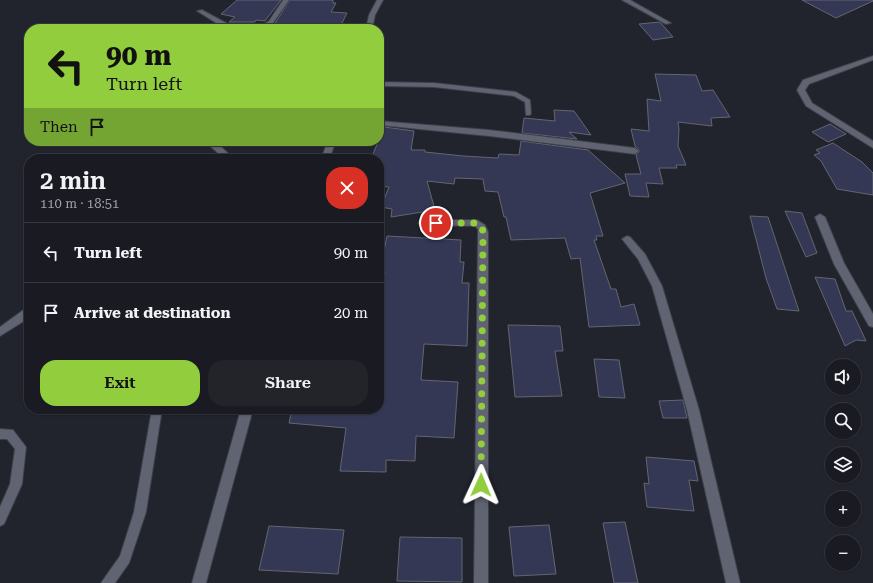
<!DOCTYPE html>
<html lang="en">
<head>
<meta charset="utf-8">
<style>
  :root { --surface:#1a1b22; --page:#23242a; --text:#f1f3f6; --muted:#9fa1a5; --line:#383940; --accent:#92cd3e }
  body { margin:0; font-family:"Roboto Serif",serif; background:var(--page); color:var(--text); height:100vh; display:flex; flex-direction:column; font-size:15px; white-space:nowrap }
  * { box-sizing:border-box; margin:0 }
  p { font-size:13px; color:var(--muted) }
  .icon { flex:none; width:22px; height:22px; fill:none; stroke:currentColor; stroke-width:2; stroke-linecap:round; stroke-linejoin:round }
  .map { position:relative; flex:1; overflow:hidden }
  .drawer { position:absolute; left:24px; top:154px; width:360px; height:260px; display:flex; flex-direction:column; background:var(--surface); border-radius:16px; box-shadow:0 1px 3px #0004,0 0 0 1px var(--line) }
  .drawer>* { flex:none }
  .hud { position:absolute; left:24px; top:24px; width:360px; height:122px; border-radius:16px; box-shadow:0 1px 3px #0004,0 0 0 1px var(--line); background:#92cd3e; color:#111; overflow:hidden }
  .tools { position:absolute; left:825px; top:359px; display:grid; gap:8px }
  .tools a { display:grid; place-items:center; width:36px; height:36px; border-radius:50%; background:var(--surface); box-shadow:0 1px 3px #0004,0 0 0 1px var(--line); font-size:20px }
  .pin { position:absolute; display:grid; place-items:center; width:34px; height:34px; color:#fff; margin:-17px; border:2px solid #fff; border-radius:50%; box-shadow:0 1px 4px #0007 }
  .me { position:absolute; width:44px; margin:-22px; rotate:1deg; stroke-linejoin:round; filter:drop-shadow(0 0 3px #0008) }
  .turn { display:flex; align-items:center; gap:14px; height:84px; padding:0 16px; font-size:18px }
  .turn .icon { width:52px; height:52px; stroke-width:2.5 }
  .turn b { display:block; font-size:28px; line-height:34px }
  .then { display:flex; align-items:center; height:38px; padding:0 16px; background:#0003; gap:8px; font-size:15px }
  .round { display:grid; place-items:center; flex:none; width:42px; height:42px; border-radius:16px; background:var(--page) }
  .overview { display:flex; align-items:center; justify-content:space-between; height:68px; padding:0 16px }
  h1 { font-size:24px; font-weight:600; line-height:30px }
  .button { display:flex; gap:8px; margin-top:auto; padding:8px 16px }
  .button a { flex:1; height:46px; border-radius:16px; background:var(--accent); color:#111; font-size:16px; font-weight:600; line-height:46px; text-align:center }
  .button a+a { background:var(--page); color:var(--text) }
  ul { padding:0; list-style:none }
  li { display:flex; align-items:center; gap:12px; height:60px; padding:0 16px; border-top:1px solid var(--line) }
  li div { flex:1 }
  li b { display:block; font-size:15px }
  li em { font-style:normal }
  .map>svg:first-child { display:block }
  .building { fill:#353855; stroke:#636570 }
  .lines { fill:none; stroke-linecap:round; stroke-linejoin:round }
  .lane-casing { stroke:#3d3f47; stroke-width:2 }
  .street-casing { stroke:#3d3f47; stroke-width:2 }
  .lane { fill:#606371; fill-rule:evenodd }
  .street { fill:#606371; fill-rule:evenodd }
  .route { stroke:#92cd3e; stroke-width:7; stroke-dasharray:0 12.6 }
</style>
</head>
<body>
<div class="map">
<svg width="873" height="583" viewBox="0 0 873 583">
  <rect width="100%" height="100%" fill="#22242d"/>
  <path class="building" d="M237 0H281L265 21 256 20 255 22H229L235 17 221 14Z
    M290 0H333V3H336L331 12 347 13 339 29H313L275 23Z
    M802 0H873V1L836 18Z
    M660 22 673 37 653 40 639 24Z
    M655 74 696 75 702 91 713 90 730 117 711 118 712 126 678 122 679 129 678 146 686 165H676L677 168H659L663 184 646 183 649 197 630 196 625 174H641L636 155 640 151 635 146 631 129 649 131 647 99 661 101Z
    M554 110 574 111 591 135 569 132 577 139 522 133 524 118 555 121Z
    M830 124 846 134 828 142 812 132Z
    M384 127 414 131 411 150H425V152L463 156 498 158 499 154 519 155 521 141 588 150 625 183 590 193 603 236H596L597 240H594L611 289H616L621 307 634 304 640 325 589 327 580 258 571 259 565 238 511 240 506 217H504L498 192 485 191 483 179 455 178 454 184 427 181 435 210 391 217 392 209 381 207 389 187 379 186V159H371Z
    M833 143 862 162 873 173V195L837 189 821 161 814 155 820 153 816 150Z
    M785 211 802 213 817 253 806 257Z
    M750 216 768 217 799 311 777 309 766 278Z
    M387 236 461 240 460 262H464L462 283H469L467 346 424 344 421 380 458 382 454 438 416 436 415 461 386 460V472L340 471 346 428 289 423 292 409H379V314L385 272H380Z
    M815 277 835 279 846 311H852L866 341 856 340 845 346Z
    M508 325 560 326 563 351H555L562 396 515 397Z
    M594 359 619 360 625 398 599 397Z
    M683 400 687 418H663L659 401Z
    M646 457 694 461 698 481 689 480 694 511 647 507 644 483 649 484Z
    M625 522 638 583H614L603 523Z
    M549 525 556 574 514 576 509 527Z
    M269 526 344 530 338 574 259 570Z
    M400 537 462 538V582L397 581Z"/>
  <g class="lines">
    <g class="lane-casing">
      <path id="lane" d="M379 82 434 83 516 92 530 100 531 113 530 115H526L525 102 514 96 434 87 379 86Z
        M29 306V316L24 321 0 336V327Z
        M152 409H162L146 512 129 563 115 583H101L120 556 134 512Z
        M0 429 13 430 26 447 22 484 4 524 0 526V507L10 484 15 449 7 439H0Z"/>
    </g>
    <g class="street-casing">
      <path id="street" d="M283 0H289L273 23 265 28 226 29 197 11 202 10 228 24H264L269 21Z
        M377 0H383L375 15 372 29H366L369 15Z
        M622 0H630L671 23 666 24Z
        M873 56V60L809 84 805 90 812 103 873 141V148L806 106 797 90 803 80Z
        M379 121 489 130 635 148 639 151 635 154 489 136 379 125Z
        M209 141H217V143L234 159H225L210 146Z
        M328 141H336L329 159H321Z
        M820 214 825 217 844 263 873 314V327L869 326 834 264 815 217Z
        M423 220H477L485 225 488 232V583H474L478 232V229L475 226 420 225 418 223 420 221Z
        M627 236 630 237 645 254 662 286 699 410 740 583H726L687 410 652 286 638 259 622 239Z
        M241 409H253L206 583H192Z"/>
    </g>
    <use href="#lane" class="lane"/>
    <use href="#street" class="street"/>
  </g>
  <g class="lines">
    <path class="route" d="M436 223H477L482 227 483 232 481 485"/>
  </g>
</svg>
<div class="tools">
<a><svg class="icon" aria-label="sound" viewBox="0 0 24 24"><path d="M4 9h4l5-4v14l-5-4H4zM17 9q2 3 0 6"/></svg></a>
<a><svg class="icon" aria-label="search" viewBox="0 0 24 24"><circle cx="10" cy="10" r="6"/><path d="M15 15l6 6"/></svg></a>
<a><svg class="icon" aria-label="layers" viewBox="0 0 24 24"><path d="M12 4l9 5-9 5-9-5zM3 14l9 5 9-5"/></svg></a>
<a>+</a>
<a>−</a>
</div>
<div class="pin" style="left:436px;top:223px;background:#d93025"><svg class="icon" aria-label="arrive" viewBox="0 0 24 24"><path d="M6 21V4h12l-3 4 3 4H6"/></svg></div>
<svg class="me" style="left:481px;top:485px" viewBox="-20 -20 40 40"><path d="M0-17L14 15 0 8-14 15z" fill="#92cd3e" stroke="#fff" stroke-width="4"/></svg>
<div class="hud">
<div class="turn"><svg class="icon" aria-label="left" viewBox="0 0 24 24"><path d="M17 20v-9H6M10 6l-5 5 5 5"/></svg><div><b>90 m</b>Turn left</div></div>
<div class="then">Then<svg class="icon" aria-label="arrive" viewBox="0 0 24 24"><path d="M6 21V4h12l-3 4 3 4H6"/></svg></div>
</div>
<section class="drawer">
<div class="overview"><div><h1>2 min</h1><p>110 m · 18:51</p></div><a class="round" style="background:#d93025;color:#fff"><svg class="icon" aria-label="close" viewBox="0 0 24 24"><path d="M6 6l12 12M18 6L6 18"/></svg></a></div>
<ul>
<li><svg class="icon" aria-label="left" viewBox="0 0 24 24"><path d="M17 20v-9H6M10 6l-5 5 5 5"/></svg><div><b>Turn left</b></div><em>90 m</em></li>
<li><svg class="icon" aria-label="arrive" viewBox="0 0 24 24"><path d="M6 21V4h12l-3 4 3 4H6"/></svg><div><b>Arrive at destination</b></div><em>20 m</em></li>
</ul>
<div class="button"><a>Exit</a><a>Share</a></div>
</section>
</div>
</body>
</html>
